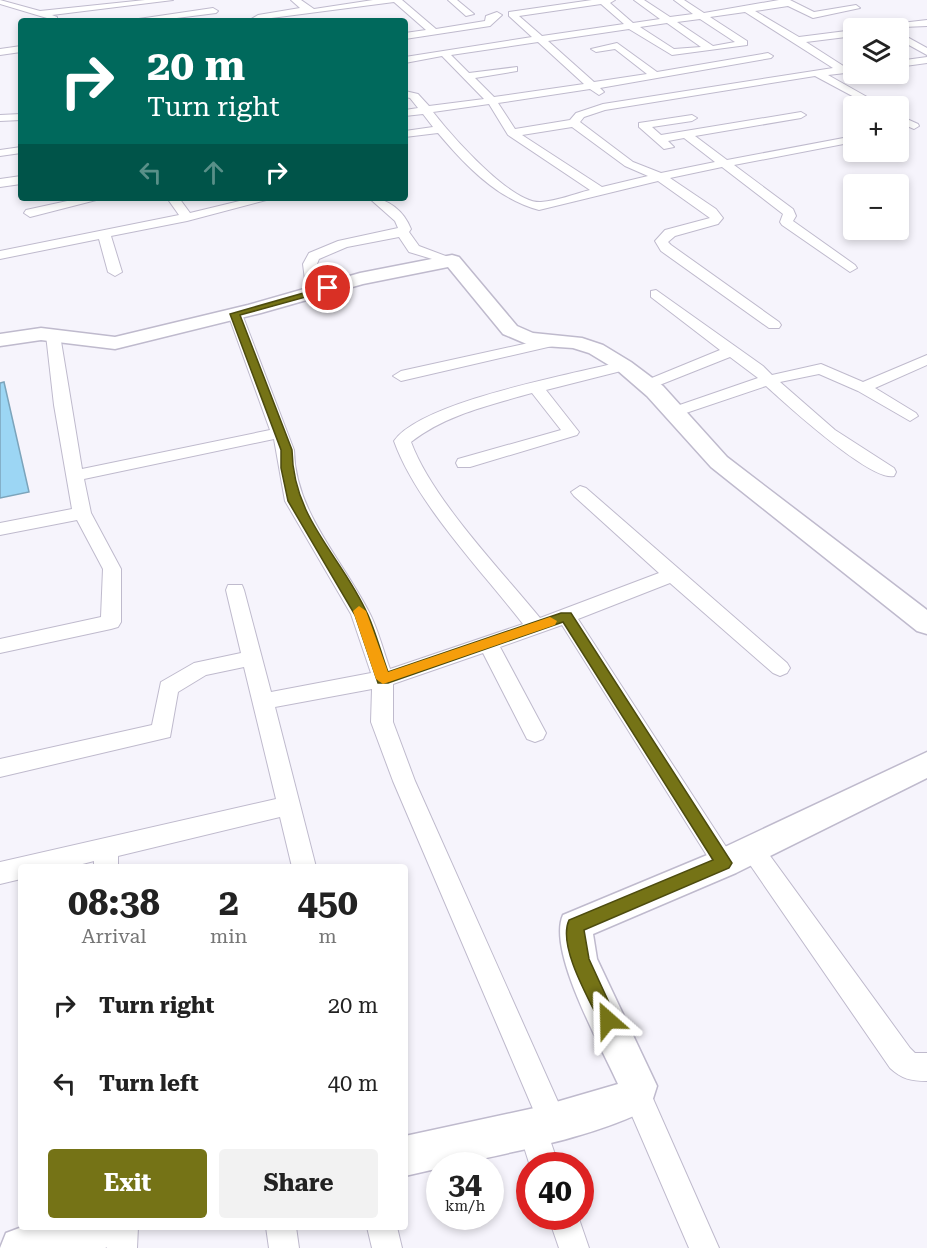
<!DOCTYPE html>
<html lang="en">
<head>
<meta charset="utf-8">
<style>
  :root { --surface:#fff; --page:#f2f2f2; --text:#222; --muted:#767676; --accent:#757316 }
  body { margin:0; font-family:"Roboto Serif",serif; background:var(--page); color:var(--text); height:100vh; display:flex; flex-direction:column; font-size:22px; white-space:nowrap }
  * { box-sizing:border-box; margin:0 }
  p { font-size:20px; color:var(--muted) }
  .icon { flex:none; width:33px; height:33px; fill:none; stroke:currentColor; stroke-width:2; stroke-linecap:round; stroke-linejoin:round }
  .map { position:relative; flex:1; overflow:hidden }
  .panel { position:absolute; left:18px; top:864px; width:390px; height:366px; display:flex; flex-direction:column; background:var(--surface); border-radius:6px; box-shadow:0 3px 9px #0003 }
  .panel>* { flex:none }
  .top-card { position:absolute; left:18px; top:18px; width:390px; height:183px; border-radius:6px; box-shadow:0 3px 9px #0003; background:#00695c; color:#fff; overflow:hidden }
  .buttons { position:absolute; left:843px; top:18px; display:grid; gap:12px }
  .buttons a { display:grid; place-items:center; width:66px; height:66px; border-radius:6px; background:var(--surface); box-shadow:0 3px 9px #0003; font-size:30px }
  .speed { position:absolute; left:426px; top:1152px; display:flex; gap:12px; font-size:30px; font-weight:700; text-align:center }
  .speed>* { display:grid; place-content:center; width:78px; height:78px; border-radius:50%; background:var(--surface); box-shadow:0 3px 9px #0003; line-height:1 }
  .speed small { font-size:15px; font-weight:400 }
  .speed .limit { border:9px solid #d22; background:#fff; color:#111 }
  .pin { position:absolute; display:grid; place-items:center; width:51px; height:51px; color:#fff; margin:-26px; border:3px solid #fff; border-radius:50%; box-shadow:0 2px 6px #0007 }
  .me { position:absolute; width:66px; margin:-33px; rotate:335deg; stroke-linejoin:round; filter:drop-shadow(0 0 4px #0008) }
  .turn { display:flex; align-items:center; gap:21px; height:126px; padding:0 30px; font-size:27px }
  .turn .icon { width:78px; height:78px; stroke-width:2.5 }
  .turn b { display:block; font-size:42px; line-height:51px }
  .lanes { display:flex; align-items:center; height:57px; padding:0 30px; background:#0003; justify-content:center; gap:30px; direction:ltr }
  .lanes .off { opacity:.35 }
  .eta { display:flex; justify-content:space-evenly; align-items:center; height:102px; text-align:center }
  .eta b { font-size:36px; font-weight:700; line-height:42px }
  .action { display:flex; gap:12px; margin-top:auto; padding:12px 30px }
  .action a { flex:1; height:69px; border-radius:6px; background:var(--accent); color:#fff; font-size:24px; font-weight:700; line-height:69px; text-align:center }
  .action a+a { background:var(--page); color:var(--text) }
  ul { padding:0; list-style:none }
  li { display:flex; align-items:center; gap:18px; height:78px; padding:0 30px }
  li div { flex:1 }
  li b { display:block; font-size:22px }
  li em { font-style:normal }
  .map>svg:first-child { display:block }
  .water { fill:#9cd6f4; stroke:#7ca4bb; stroke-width:1.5 }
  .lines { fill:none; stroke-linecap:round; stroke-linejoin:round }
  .street-casing { stroke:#bfbacd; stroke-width:2 }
  .secondary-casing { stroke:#bfbacd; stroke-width:3 }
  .street { fill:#fff; fill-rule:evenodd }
  .secondary { fill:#fff; fill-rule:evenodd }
  .route { fill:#757316; stroke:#4c4b0e; stroke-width:1.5 }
  .slow { fill:#f59e0b }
</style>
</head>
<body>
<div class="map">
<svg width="927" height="1248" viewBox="0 0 927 1248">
  <rect width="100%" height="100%" fill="#f6f4fc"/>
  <path class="water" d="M4 382 29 492 0 498V383Z"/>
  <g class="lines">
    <g class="street-casing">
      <path id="street" d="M0 0 40 11 145 0H173L52 15 57 17V21L0 4Z
        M291 0H301L314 9 373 0H402L436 29 485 21 486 16 497 12 502 15 490 26 405 39V33L426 30 394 2 248 21 258 15 300 8Z
        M448 0H457L474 14 466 16Z
        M592 0H615L610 3 633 23 660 19 634 0H644L670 17 693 14 674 0H684L704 13 779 0H790L814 12 856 5 860 8 813 18 788 6 755 11 799 37 854 30V36L806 42 845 67 854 66V72L828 75 883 106H871L815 76 605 110 584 117 580 122 633 162 661 173 715 162 684 138 668 141 674 147 664 149 639 127V123L692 115 697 118 692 121 652 127 661 135 801 112 806 115 801 118 695 136 727 160 854 136V142L734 165 793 209 796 216 793 221 855 265 857 268 850 272 782 225 780 222 783 214 722 167 670 178 716 209 723 218 718 224 675 236 668 242 671 245 779 322 781 325 779 328H769L661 251 655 241 665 230 710 218 658 181 539 210C497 199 465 165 438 133L405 137V131L433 127 423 114 405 116V110L418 108 410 98 405 97V91L418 94 429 106 484 99 442 56 405 63V57L532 37 509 16V12ZM601 4 624 24 542 36 519 16ZM745 12 833 68 603 104 576 113 570 120 515 129 498 103 590 89 599 95 604 92 600 88 771 58 773 56 768 53 657 72 617 43 591 49 596 52 615 49 647 74 594 82 548 41 629 29 672 55 747 45V41L710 17ZM700 19 735 42 713 46 677 22ZM667 23 701 47 674 49 640 27ZM538 42 584 84 494 97 475 78 517 71V67L469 73 451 55ZM489 104 508 135 590 190C574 194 557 201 541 202 511 204 451 135 433 112ZM572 127 625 166 648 176 602 187 522 135Z
        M213 8 218 11 216 13 153 21H125Z
        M927 20V26L879 28 884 25Z
        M898 32 927 48V55L898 39Z
        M21 46V52L0 55V49Z
        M927 57V63L898 67V61Z
        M21 114V120L0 121V115Z
        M898 115 918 124 919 126 914 129 898 122Z
        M21 147V153L0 156V150Z
        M21 176V184L0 187V179Z
        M81 198H104L30 217 24 213 26 210Z
        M167 198H179L190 213 252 198H274L187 221 111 236 122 272 115 276 108 272 99 239 0 259V251L179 215Z
        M369 198C388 198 404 211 411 229L409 232 419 246 459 261 452 265 409 252 399 237 347 247 319 259 317 264 319 293 312 297 307 296 303 264 309 253 338 241 398 228 395 221Z
        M656 290 763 366 772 375 821 364 863 382 927 355V365L875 388 916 413 918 416 910 421 858 391 819 374 780 382 835 430 894 468 896 472 894 476C871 482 786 404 766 386L680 415H668L666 412 668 409 758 378 730 357 652 388H642L639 385 642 382 720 350 651 297V291Z
        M235 310 242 314 294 450C295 512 342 559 369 612 378 629 383 650 390 669L523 624C482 571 416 503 394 441 422 401 574 374 624 361L632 366 629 369 546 390 579 432 577 435 470 467H458L456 463 458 459 561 430 532 393C490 405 445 415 411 442 432 499 501 570 540 618L659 573 574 496 571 492 580 486 586 488 787 663 790 668 787 673 780 676 773 673 670 583 578 619 732 856 736 863 732 870 724 873 716 870 562 625 500 647 546 733 543 739 535 742 527 739 483 653 393 684V722L415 781 567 1122 563 1132 553 1136 548 1134 559 1166H530L518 1128 522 1118 532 1114 536 1116 393 781 371 722 372 689 275 707 316 867H292L280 817 118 856V867H94V861L71 867H21V879L0 884V862L276 799 244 667 206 675 178 692 170 737 0 777V759L152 725 161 682 194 663 241 653 226 590 228 585H242L244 590 271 692 371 673 351 614 285 501 274 439 84 479 91 513 121 569V622L118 627 111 629 0 653V639L101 617 103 569 77 520 0 535V523L72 509 54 405 46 335 53 331 60 335 82 469 270 430 228 314Z
        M556 337 561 338 563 341 561 344 401 381 393 376 401 371Z
        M752 839 760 842 910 1048 915 1053H927V1081C911 1081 902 1079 890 1068L744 856 740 849 744 842Z
        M637 1081 647 1085 719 1248H689L623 1095 627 1085Z
        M548 1216H578L589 1248H559Z
        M108 1227H138L137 1248H107Z
        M266 1227H296L299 1248H269Z
        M367 1227H397L402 1248H372Z"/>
    </g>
    <g class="secondary-casing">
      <path id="secondary" d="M452 255 459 257 517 326 533 333 582 338 603 345 631 362 663 386 727 457 927 610V634L917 631 711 467 647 396 617 370 589 353 573 348 529 345 503 334 448 267 363 284 261 313 115 349 41 340 0 346V334L41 328 115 337 248 305 360 273Z
        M927 752V778L736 873 593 934 597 959 657 1086 650 1108C593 1138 514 1151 450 1166H440V1168L405 1176V1136L539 1107 618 1084C601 1046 547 951 563 915L712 853Z
        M22 1227H128L122 1242 105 1248H0L6 1233Z"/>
    </g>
    <use href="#street" class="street"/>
    <use href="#secondary" class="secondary"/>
  </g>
  <path class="route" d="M328 286H331V290L240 315 292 450C293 520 342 556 368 615 376 633 381 653 388 672L561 613H571L732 863 729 868 584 930 589 959 617 1020 615 1026 608 1029 602 1026C590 1001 557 946 569 920L713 860 563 622 388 683H378L355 615 288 501 281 468V450L230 314Z"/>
  <path class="slow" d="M359 606 366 611 388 672 550 617 557 621 555 625 383 684 376 679 353 611Z"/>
</svg>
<div class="buttons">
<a><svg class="icon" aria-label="layers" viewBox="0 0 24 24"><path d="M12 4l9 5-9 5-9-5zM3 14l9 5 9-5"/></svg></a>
<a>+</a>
<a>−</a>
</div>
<div class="speed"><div>34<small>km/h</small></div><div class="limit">40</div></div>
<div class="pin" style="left:328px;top:288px;background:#d93025"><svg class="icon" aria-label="arrive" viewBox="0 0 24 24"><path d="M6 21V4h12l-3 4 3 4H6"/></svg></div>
<svg class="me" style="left:608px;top:1020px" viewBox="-20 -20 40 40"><path d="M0-17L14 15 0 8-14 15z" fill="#757316" stroke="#fff" stroke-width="4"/></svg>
<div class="top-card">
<div class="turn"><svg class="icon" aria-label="right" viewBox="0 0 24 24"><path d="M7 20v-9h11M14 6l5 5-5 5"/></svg><div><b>20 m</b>Turn right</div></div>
<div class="lanes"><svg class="icon off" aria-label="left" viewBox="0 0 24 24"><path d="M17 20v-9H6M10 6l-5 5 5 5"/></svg><svg class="icon off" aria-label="ahead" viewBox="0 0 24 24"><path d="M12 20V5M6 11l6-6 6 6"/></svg><svg class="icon" aria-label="right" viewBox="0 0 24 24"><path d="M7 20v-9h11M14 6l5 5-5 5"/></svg></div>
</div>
<section class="panel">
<div class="eta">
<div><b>08:38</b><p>Arrival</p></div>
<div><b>2</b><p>min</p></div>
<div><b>450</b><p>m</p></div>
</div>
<ul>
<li><svg class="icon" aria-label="right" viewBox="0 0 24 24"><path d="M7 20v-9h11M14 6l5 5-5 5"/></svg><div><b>Turn right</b></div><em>20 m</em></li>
<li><svg class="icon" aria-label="left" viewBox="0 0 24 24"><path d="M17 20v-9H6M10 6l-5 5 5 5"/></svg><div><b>Turn left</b></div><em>40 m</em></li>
</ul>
<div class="action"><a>Exit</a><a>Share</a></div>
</section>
</div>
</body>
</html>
